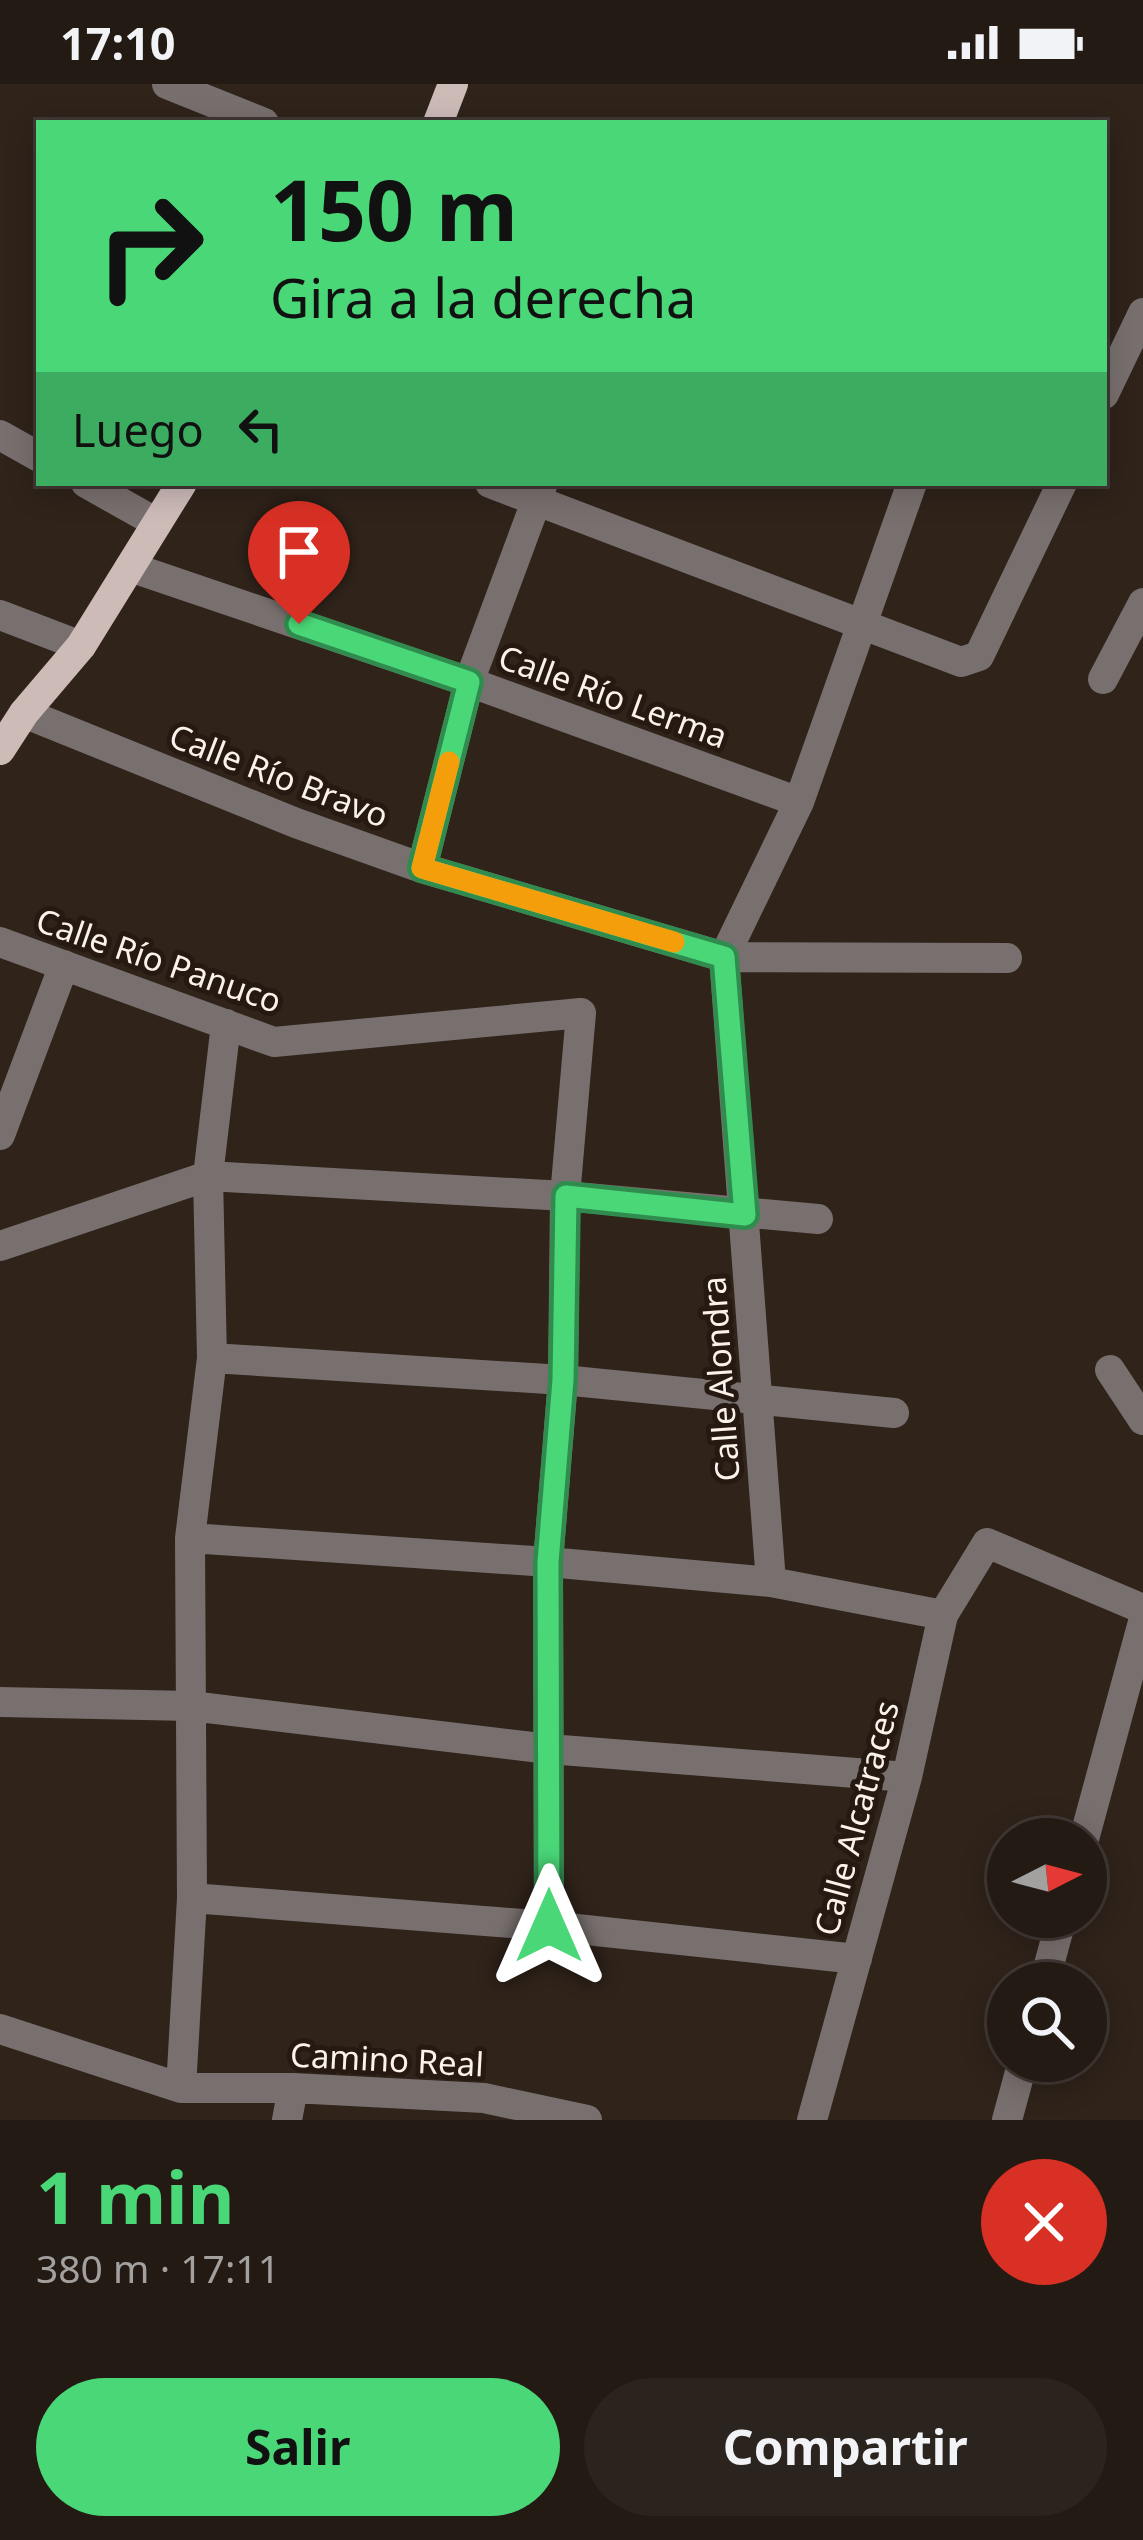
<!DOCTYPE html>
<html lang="es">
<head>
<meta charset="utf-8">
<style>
  :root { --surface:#231a14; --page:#2b231d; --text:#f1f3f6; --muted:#a3a1a0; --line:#403834; --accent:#4ad778 }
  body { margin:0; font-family:"Noto Sans",sans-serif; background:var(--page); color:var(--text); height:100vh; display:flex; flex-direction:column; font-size:45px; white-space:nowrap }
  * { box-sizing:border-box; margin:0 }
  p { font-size:39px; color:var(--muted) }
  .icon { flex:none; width:66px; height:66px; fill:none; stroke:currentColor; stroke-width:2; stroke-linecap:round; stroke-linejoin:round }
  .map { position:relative; height:2036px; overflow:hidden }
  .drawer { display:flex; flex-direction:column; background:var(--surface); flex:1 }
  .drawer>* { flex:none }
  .top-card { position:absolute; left:36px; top:36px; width:1071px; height:366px; border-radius:0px; box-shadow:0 6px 30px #0003,0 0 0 3px var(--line); background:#4ad778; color:#111; overflow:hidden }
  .needle { width:78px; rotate:84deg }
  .tools { position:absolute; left:987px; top:1734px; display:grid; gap:24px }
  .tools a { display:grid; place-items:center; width:120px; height:120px; border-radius:50%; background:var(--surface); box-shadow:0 6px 30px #0003,0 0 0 3px var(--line); font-size:60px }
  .pin { position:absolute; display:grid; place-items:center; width:102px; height:102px; color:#fff; margin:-123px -51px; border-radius:50% 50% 50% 0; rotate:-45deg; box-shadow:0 0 12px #0007 }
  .pin .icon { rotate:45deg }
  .me { position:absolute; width:132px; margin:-66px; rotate:0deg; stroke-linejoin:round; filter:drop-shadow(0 0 9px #0008) }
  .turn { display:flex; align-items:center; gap:42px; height:252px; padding:0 36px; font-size:54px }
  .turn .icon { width:156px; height:156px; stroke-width:2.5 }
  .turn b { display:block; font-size:84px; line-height:102px }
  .then { display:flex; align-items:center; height:114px; padding:0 36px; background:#0003; gap:24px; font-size:45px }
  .round { display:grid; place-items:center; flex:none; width:126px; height:126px; border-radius:63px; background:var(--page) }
  .summary { display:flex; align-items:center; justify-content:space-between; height:204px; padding:0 36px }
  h1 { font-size:72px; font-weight:700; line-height:90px; color:var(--accent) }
  .button { display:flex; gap:24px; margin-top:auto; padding:24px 36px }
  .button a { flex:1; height:138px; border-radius:72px; background:var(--accent); color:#111; font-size:48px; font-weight:700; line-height:138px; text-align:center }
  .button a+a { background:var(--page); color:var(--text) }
  .status { display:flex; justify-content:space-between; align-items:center; height:84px; padding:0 60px; background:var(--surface); direction:ltr }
  .status svg { height:33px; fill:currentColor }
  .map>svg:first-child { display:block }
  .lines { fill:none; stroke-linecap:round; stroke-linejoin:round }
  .minor { stroke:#78706f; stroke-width:30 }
  .major { stroke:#cdbbb8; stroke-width:30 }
  .route-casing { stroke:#308c4e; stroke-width:30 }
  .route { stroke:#4ad778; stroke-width:21 }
  .slow { stroke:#f59e0b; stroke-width:21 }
  .labels { text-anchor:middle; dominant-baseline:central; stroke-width:10; stroke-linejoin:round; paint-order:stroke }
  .street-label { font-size:33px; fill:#fbf2ec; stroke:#251911 }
</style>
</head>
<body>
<div class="status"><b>17:10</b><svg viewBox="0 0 49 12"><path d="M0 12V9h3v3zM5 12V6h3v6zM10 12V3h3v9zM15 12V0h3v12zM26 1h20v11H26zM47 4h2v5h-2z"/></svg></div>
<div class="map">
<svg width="1143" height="2036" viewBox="0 0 1143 2036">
  <rect width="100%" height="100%" fill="#2f231a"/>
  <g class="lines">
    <path class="minor" d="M167 0 264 39
      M1104 310 1143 229
      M0 351 39 373
      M86 399 157 439
      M490 399 961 578 979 572 1062 399
      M130 483 469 598 799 718
      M0 531 81 562
      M1103 595 1143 519
      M24 629 296 739 422 784 724 873 1007 874
      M422 784 469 598 543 399
      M0 858 274 958 581 929 565 1112 563 1296 548 1478 549 1842
      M724 873 771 1498
      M724 873 799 718 912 399
      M0 1051 64 881
      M0 1162 208 1092 565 1112 818 1135
      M212 1274 563 1296 894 1329
      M1110 1286 1143 1336
      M190 1454 548 1478 771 1498 943 1531
      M0 1618 191 1622 549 1665 907 1693
      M1084 1755 1143 1538
      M192 1814 549 1842 857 1875
      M1044 1899 1062 1833
      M0 1945 181 2004H293L484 2014 587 2036
      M181 2004 192 1814 190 1454 212 1274 208 1092 226 940
      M287 2036 293 2004
      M812 2036 907 1693 943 1531 987 1459 1143 1525
      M1007 2036 1023 1977"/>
    <path class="major" d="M438 39 453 0
      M0 666 24 629 81 562 182 399"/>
  </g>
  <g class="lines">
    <g class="route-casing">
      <path id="route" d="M299 540 469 598 422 784 724 873 745 1131 566 1112 563 1296 548 1478 549 1842"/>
    </g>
    <use href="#route" class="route"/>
    <path class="slow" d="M449 678 422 784 674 858"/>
  </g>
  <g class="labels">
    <g class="street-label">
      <text transform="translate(613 612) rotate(20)">Calle Río Lerma</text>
      <text transform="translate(279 691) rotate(21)">Calle Río Bravo</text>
      <text transform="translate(159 876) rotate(19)">Calle Río Panuco</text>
      <text transform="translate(720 1295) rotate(-94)">Calle Alondra</text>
      <text transform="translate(856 1734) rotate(-75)">Calle Alcatraces</text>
      <text transform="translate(387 1975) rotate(3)">Camino Real</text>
    </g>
  </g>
</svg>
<div class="tools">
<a><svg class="needle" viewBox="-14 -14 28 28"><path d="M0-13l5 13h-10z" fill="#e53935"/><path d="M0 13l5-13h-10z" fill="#a3a1a0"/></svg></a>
<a><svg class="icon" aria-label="search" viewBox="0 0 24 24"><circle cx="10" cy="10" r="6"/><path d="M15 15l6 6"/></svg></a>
</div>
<div class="pin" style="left:299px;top:540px;background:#d93025"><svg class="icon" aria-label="arrive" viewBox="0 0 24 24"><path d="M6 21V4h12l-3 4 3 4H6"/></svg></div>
<svg class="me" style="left:549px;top:1842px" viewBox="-20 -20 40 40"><path d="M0-17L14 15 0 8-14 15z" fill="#4ad778" stroke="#fff" stroke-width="4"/></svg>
<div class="top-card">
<div class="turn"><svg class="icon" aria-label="right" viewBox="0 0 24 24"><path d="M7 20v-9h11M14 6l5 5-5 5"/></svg><div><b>150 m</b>Gira a la derecha</div></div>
<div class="then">Luego<svg class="icon" aria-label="left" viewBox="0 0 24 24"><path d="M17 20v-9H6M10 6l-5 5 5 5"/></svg></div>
</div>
</div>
<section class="drawer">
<div class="summary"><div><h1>1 min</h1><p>380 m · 17:11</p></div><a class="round" style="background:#d93025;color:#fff"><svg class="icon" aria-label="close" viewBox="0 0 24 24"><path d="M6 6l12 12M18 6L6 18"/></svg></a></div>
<div class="button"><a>Salir</a><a>Compartir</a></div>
</section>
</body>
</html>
